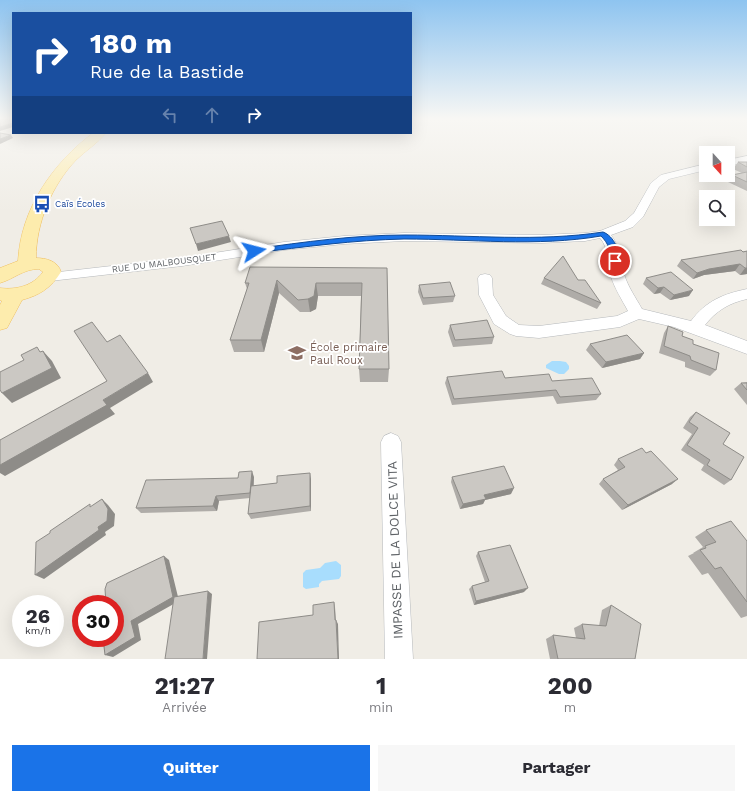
<!DOCTYPE html>
<html lang="fr">
<head>
<meta charset="utf-8">
<style>
  :root { --surface:#fff; --page:#f7f7f7; --text:#2b2b33; --muted:#7c7c81; --accent:#1a73e8 }
  body { margin:0; font-family:"Work Sans",sans-serif; background:var(--page); color:var(--text); height:100vh; display:flex; flex-direction:column; font-size:15px; white-space:nowrap }
  * { box-sizing:border-box; margin:0 }
  p { font-size:13px; color:var(--muted) }
  .icon { flex:none; width:22px; height:22px; fill:none; stroke:currentColor; stroke-width:2; stroke-linecap:round; stroke-linejoin:round }
  .map { position:relative; height:659px; overflow:hidden }
  .details { display:flex; flex-direction:column; background:var(--surface); flex:1 }
  .details>* { flex:none }
  .top-card { position:absolute; left:12px; top:12px; width:400px; height:122px; border-radius:0px; box-shadow:0 4px 16px #0002; background:#1a4fa0; color:#fff; overflow:hidden }
  .needle { width:26px; rotate:159deg }
  .controls { position:absolute; left:699px; top:146px; display:grid; gap:8px }
  .controls a { display:grid; place-items:center; width:36px; height:36px; border-radius:0px; background:var(--surface); box-shadow:0 4px 16px #0002; font-size:20px }
  .speed { position:absolute; left:12px; top:595px; display:flex; gap:8px; font-size:20px; font-weight:700; text-align:center }
  .speed>* { display:grid; place-content:center; width:52px; height:52px; border-radius:50%; background:var(--surface); box-shadow:0 4px 16px #0002; line-height:1 }
  .speed small { font-size:10px; font-weight:400 }
  .speed .limit { border:6px solid #d22; background:#fff; color:#111 }
  .pin { position:absolute; display:grid; place-items:center; width:34px; height:34px; color:#fff; margin:-17px; border:2px solid #fff; border-radius:50%; box-shadow:0 1px 4px #0007 }
  .me { position:absolute; width:44px; margin:-22px; rotate:81deg; stroke-linejoin:round; filter:drop-shadow(0 0 3px #0008) }
  .turn { display:flex; align-items:center; gap:14px; height:84px; padding:0 12px; font-size:18px }
  .turn .icon { width:52px; height:52px; stroke-width:2.5 }
  .turn b { display:block; font-size:28px; line-height:34px }
  .lanes { display:flex; align-items:center; height:38px; padding:0 12px; background:#0003; justify-content:center; gap:20px; direction:ltr }
  .lanes .off { opacity:.35 }
  .eta { display:flex; justify-content:space-evenly; align-items:center; height:68px; text-align:center }
  .eta b { font-size:24px; font-weight:700; line-height:28px }
  .button { display:flex; gap:8px; margin-top:auto; padding:8px 12px }
  .button a { flex:1; height:46px; border-radius:0px; background:var(--accent); color:#fff; font-size:16px; font-weight:700; line-height:46px; text-align:center }
  .button a+a { background:var(--page); color:var(--text) }
  .map>svg:first-child { display:block }
  .water { fill:#a8ddfd }
  .lines { fill:none; stroke-linecap:round; stroke-linejoin:round }
  .minor-casing { stroke:#b6b9bc; stroke-width:1 }
  .major-casing { stroke:#efbf60; stroke-width:1 }
  .minor { fill:#fff; fill-rule:evenodd }
  .major { fill:#fdecad; fill-rule:evenodd }
  .wall { fill:#afaca8 }
  .shaded-wall { fill:#8e8c88 }
  .building { fill:#cbc8c3; stroke:#8e8c88 }
  .route { fill:#1a73e8; stroke:#114b97 }
  .labels { text-anchor:middle; dominant-baseline:central; stroke-width:3.5; stroke-linejoin:round; paint-order:stroke }
  .far-transit-label { font-size:9px; fill:#164399; stroke:#fff; text-anchor:start }
  .far-street-label { font-size:9px; fill:#5e6266; stroke:#fff }
  .education-label { font-size:11px; fill:#785e54; stroke:#fff; text-anchor:start }
  .near-street-label { font-size:13px; fill:#5e6266; stroke:#fff }
</style>
</head>
<body>
<div class="map">
<svg width="747" height="659" viewBox="0 0 747 659">
  <rect width="100%" height="100%" fill="#f0ede6"/>
  <path class="water" d="M560 361 566 362 569 366V369L564 374H559L546 368V365L552 361Z
    M336 561 341 565V576L339 579 322 581 319 584V587L306 589 303 587V573L306 570 320 568 325 563Z"/>
  <g class="lines">
    <g class="minor-casing">
      <path id="minor" d="M747 156V162L728 166V160Z
        M706 164V170L669 179 659 187 643 217 633 227 611 235C621 248 619 260 624 274 628 287 636 298 642 309L691 321C706 301 723 294 747 289V299C729 303 716 311 705 325L747 341V354L674 327 639 319 620 327 539 338 516 336 510 334 494 324 479 295 478 278 480 275 485 274 490 275 492 278 493 295 506 316 519 325 539 326 617 316 628 311C622 300 615 289 611 277 606 264 610 249 600 238L585 241 541 243 404 241 344 244 284 250 182 266 50 281 45 280 43 277 45 274 50 273 182 258 284 242 344 236 404 233 541 235 585 233 600 231 625 221 634 213 651 183 661 175Z
        M391 433 398 436 401 442 413 659H385L381 442 384 436Z"/>
    </g>
    <g class="major-casing">
      <path id="major" d="M93 133H106C98 143 85 151 76 160 52 185 36 223 36 258 46 258 58 261 61 272 51 288 40 295 22 300L7 328 0 330V305L2 301 0 300V288C16 290 33 286 43 272L39 269C23 269 14 279 0 283V268L18 261C21 209 52 164 93 133Z"/>
    </g>
    <use href="#minor" class="minor"/>
    <use href="#major" class="major"/>
  </g>
  <path class="wall" d="M738 162H747V191L728 182 732 175 742 173 733 169Z
    M747 251V274L740 275 735 271 704 275 693 279 677 266 681 260Z
    M387 268 389 369 388 382H360L359 369 361 296H318L316 309 310 312H300L279 293 264 352H234L230 340 247 289 245 283Z
    M544 278 578 280 601 303 597 309 541 284Z
    M646 278 689 296 670 300 660 293 654 294 643 284Z
    M419 285 455 296 453 302 423 305 418 292Z
    M450 325 494 337 492 344 453 347 448 332Z
    M668 326 693 344 716 370 710 376 685 367V362L659 353 664 333Z
    M590 344 644 353 640 359 602 368 586 350Z
    M447 377 505 378 552 381 601 394 596 400 557 404 553 396 452 405 445 383Z
    M747 382V405L734 389 741 383Z
    M696 412 723 444 731 480 724 485 701 470 704 465 681 450 692 434 683 428 690 417Z
    M618 459 672 484 622 510 599 484 603 479 618 470 614 465Z
    M254 477V486L277 483 311 479V511L251 519 248 514 250 498 219 501 217 511 141 513 136 508 238 478Z
    M452 477 511 494 485 500 483 504 460 509 451 482Z
    M706 530 747 541V616L741 618 708 573 702 575 688 556 694 553H693L703 547 695 537Z
    M478 552 524 592 474 605 469 589 472 586 485 582 476 556Z
    M611 605 635 659H550L546 639 553 635 576 638 574 628 582 624 599 626 602 610Z"/>
  <path class="shaded-wall" d="M13 123V127L0 131V127Z
    M11 135 13 138 0 144V139Z
    M229 236 231 242 198 251 196 244Z
    M740 264 735 271 704 275 693 279 697 273 709 269Z
    M745 268H747V274L740 275Z
    M277 280 279 293 264 352 261 340Z
    M316 283 318 296 316 309 310 312 308 299Z
    M664 287 660 293 654 294 658 288Z
    M693 290 689 296 670 300 674 295Z
    M43 351 52 361 61 378 12 403 2 393Z
    M644 353 640 359 602 368 606 362Z
    M148 373 153 382 110 408 115 414 5 476 0 473V465L103 400Z
    M252 471 254 477 252 498 250 493Z
    M310 473 311 479V511L310 506Z
    M678 479 672 484 622 510 628 505Z
    M514 488 511 494 485 500 483 504 460 509 463 504 484 495Z
    M216 496 219 501 217 511 213 506Z
    M102 499 108 505 115 514 114 526 105 532 106 535 44 579 35 575 98 527Z
    M164 556 169 560 179 601 138 624 141 640 113 657 105 655 131 621Z
    M528 588 524 592 474 605 476 601Z
    M208 591 212 594 207 659H203Z
    M334 602 335 607 336 624 335 620Z
    M336 620 338 624 339 659H338Z"/>
  <path class="building" d="M0 119H13V123L0 127Z
    M0 133 11 135 0 139Z
    M738 162H747V167Z
    M747 172V182L732 175Z
    M222 221 229 236 196 244 190 228Z
    M741 250 743 252 747 251V268H745L740 264 709 269 697 273 681 260Z
    M563 256 578 280H585L601 303 544 278Z
    M250 267 387 268 389 369H359L362 283H316L314 296 308 299 298 300 277 280 261 340H230L249 283H245Z
    M671 272 693 290 674 295 664 287 658 288 646 278Z
    M450 282 455 296 423 298 419 285Z
    M487 320 494 337 455 340 450 325Z
    M92 322 107 342 120 335 148 373 103 400 107 405 0 465V440L107 381 74 331Z
    M668 326 683 332 682 336 693 340V344L719 353 716 370 691 360 690 356 664 346Z
    M627 335 644 353 606 362 590 344Z
    M37 347 40 352 43 351 52 368 2 393 0 390V372L24 360 21 355Z
    M502 371 505 378 549 374 552 381 592 378 601 394 560 397 556 390 454 399 447 377Z
    M741 383H747V390Z
    M696 412 730 433 723 444 744 457 731 480 707 465 710 460 687 445 698 428 689 422Z
    M642 448 646 453 651 451 678 479 628 505 603 479 625 467 618 459Z
    M504 466 514 488 484 495 486 499 463 504 452 477Z
    M252 471 250 493 216 496 213 506 136 508 146 480 238 478 239 472Z
    M310 473V506L248 514 251 486 277 483V476Z
    M102 499 108 509 107 521 98 527 99 530 35 575 36 542 50 533V531L90 504V507Z
    M731 521 747 541V602L721 567 715 569 700 550 706 548 705 546 716 542 706 530Z
    M510 545 528 588 476 601 472 586 489 581 478 552Z
    M164 556 173 597 131 621 135 637 105 655 103 638H115V604H106L105 589 107 583Z
    M208 591 203 659H165L174 597Z
    M334 602 335 620H336L338 659H257L259 622 313 615V605Z
    M611 605 641 624 635 659H558L553 635 585 639 582 624 606 626Z"/>
  <linearGradient id="sky" x2="0" y2="1"><stop stop-color="#8ec4f0"/><stop offset="0.56" stop-color="#f8f7f4"/><stop offset="1" stop-color="#f8f7f4" stop-opacity="0"/></linearGradient>
  <rect width="747" height="212" fill="url(#sky)"/>
  <path class="route" d="M603 232C614 236 621 252 618 262L615 263 611 261C610 250 609 244 601 236 537 247 470 239 404 239 354 240 304 247 254 253L250 251 254 249C304 242 354 235 405 235 471 235 538 242 603 232Z"/>
  <defs>
    <g id="bus-bare" transform="scale(1.38)"><path d="M-5-6H5V4H4V6H2V4H-2V6H-4V4H-5ZM-3.5-4V0h7V-4ZM-3.5 1.2v1.5H-2V1.2ZM2 1.2v1.5H3.5V1.2Z" fill="#1a4fb4" stroke="#fff" stroke-width="2.5" paint-order="stroke"/></g>
    <g id="school-bare" transform="scale(1.38)"><path d="M0-5L7-2L0 1L-7-2ZM-4 1L0 2.5L4 1V4Q0 6-4 4Z" fill="#8d6e63" stroke="#fff" stroke-width="2.5" paint-order="stroke"/></g>
  </defs>
  <g fill-rule="evenodd">
    <use href="#bus-bare" x="42" y="204"/>
    <use href="#school-bare" x="297" y="353"/>
  </g>
  <g class="labels">
    <g class="far-transit-label">
      <text x="55" y="204">Caïs Écoles</text>
    </g>
    <g class="far-street-label">
      <text transform="translate(164 263) rotate(-7)">RUE DU MALBOUSQUET</text>
    </g>
    <g class="education-label">
      <text x="310" y="347">École primaire<tspan x="310" dy="13">Paul Roux</tspan></text>
    </g>
    <g class="near-street-label">
      <text transform="translate(395 550) rotate(-92)">IMPASSE DE LA DOLCE VITA</text>
    </g>
  </g>
</svg>
<div class="controls">
<a><svg class="needle" viewBox="-14 -14 28 28"><path d="M0-13l5 13h-10z" fill="#e53935"/><path d="M0 13l5-13h-10z" fill="#7c7c81"/></svg></a>
<a><svg class="icon" aria-label="search" viewBox="0 0 24 24"><circle cx="10" cy="10" r="6"/><path d="M15 15l6 6"/></svg></a>
</div>
<div class="speed"><div>26<small>km/h</small></div><div class="limit">30</div></div>
<div class="pin" style="left:615px;top:261px;background:#d93025"><svg class="icon" aria-label="arrive" viewBox="0 0 24 24"><path d="M6 21V4h12l-3 4 3 4H6"/></svg></div>
<svg class="me" style="left:254px;top:251px" viewBox="-20 -20 40 40"><path d="M0-17L14 15 0 8-14 15z" fill="#1a73e8" stroke="#fff" stroke-width="4"/></svg>
<div class="top-card">
<div class="turn"><svg class="icon" aria-label="right" viewBox="0 0 24 24"><path d="M7 20v-9h11M14 6l5 5-5 5"/></svg><div><b>180 m</b>Rue de la Bastide</div></div>
<div class="lanes"><svg class="icon off" aria-label="left" viewBox="0 0 24 24"><path d="M17 20v-9H6M10 6l-5 5 5 5"/></svg><svg class="icon off" aria-label="ahead" viewBox="0 0 24 24"><path d="M12 20V5M6 11l6-6 6 6"/></svg><svg class="icon" aria-label="right" viewBox="0 0 24 24"><path d="M7 20v-9h11M14 6l5 5-5 5"/></svg></div>
</div>
</div>
<section class="details">
<div class="eta">
<div><b>21:27</b><p>Arrivée</p></div>
<div><b>1</b><p>min</p></div>
<div><b>200</b><p>m</p></div>
</div>
<div class="button"><a>Quitter</a><a>Partager</a></div>
</section>
</body>
</html>
